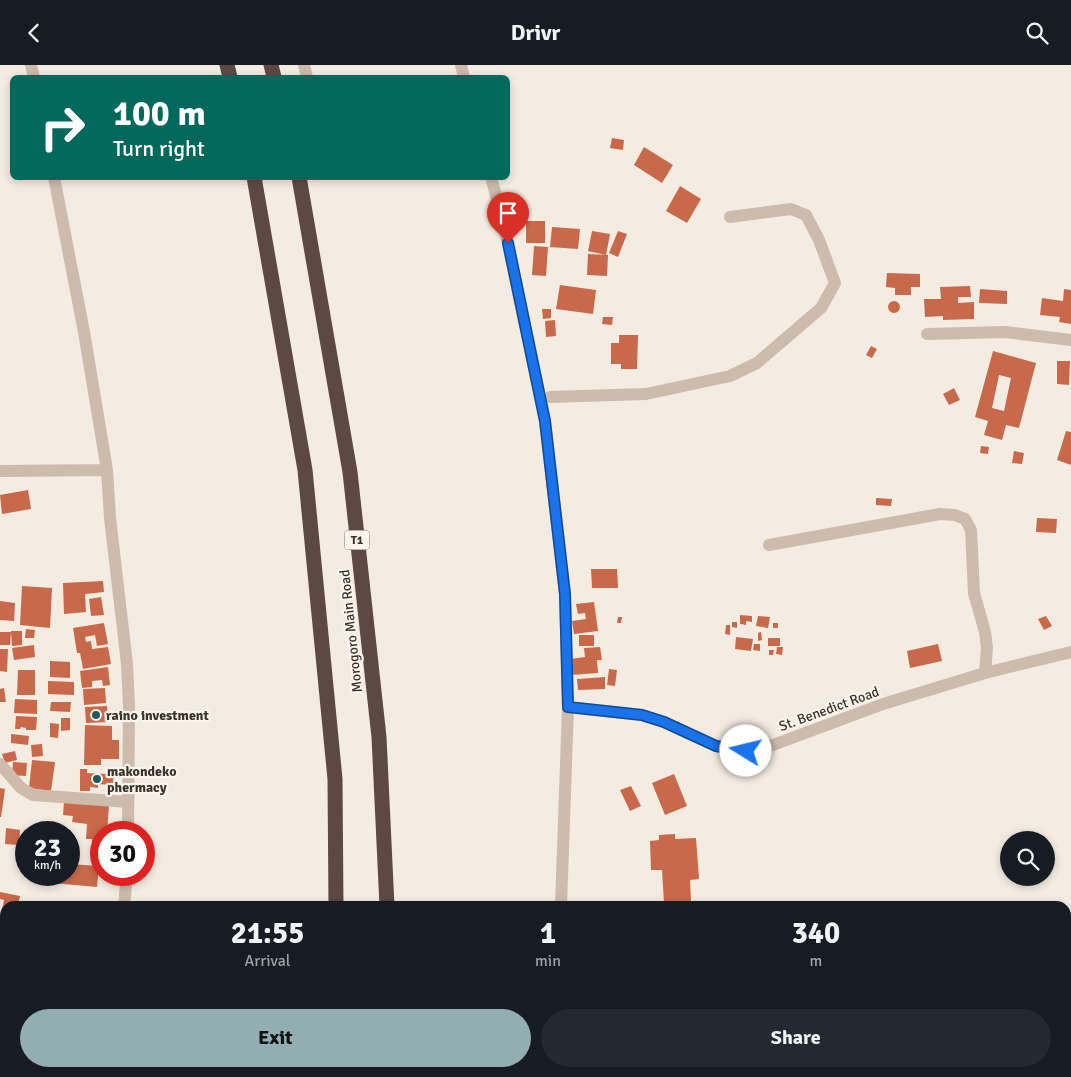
<!DOCTYPE html>
<html lang="en">
<head>
<meta charset="utf-8">
<style>
  :root { --surface:#171b24; --page:#242831; --text:#f1f3f6; --muted:#9ea1a6; --accent:#92aeb2 }
  body { margin:0; font-family:Signika,sans-serif; background:var(--page); color:var(--text); height:100vh; display:flex; flex-direction:column; font-size:19px; white-space:nowrap }
  * { box-sizing:border-box; margin:0 }
  p { font-size:16px; color:var(--muted) }
  .icon { flex:none; width:28px; height:28px; fill:none; stroke:currentColor; stroke-width:2; stroke-linecap:round; stroke-linejoin:round }
  .map { position:relative; flex:1; overflow:hidden }
  .side { position:absolute; left:0px; top:836px; width:1071px; height:176px; display:flex; flex-direction:column; background:var(--surface); border-radius:15px 15px 0 0; box-shadow:0 2px 8px #0003 }
  .side>* { flex:none }
  .top-card { position:absolute; left:10px; top:10px; width:500px; height:105px; border-radius:8px; box-shadow:0 2px 8px #0003; background:#00695c; color:#fff; overflow:hidden }
  .buttons { position:absolute; left:1000px; top:766px; display:grid; gap:10px }
  .buttons a { display:grid; place-items:center; width:55px; height:55px; border-radius:50%; background:var(--surface); box-shadow:0 2px 8px #0003; font-size:25px }
  .speed { position:absolute; left:15px; top:756px; display:flex; gap:10px; font-size:25px; font-weight:700; text-align:center }
  .speed>* { display:grid; place-content:center; width:65px; height:65px; border-radius:50%; background:var(--surface); box-shadow:0 2px 8px #0003; line-height:1 }
  .speed small { font-size:12px; font-weight:400 }
  .speed .limit { border:8px solid #d22; background:#fff; color:#111 }
  .pin { position:absolute; display:grid; place-items:center; width:42px; height:42px; color:#fff; margin:-51px -21px; border-radius:50% 50% 50% 0; rotate:-45deg; box-shadow:0 0 5px #0007 }
  .pin .icon { rotate:45deg }
  .me { position:absolute; width:55px; margin:-28px; rotate:279deg; stroke-linejoin:round; filter:drop-shadow(0 0 4px #0008) }
  .turn { display:flex; align-items:center; gap:18px; height:105px; padding:0 20px; font-size:22px }
  .turn .icon { width:65px; height:65px; stroke-width:2.5 }
  .turn b { display:block; font-size:35px; line-height:42px }
  .eta { display:flex; justify-content:space-evenly; align-items:center; height:85px; text-align:center }
  .eta b { font-size:30px; font-weight:700; line-height:35px }
  .primary-button { display:flex; gap:10px; margin-top:auto; padding:10px 20px }
  .primary-button a { flex:1; height:58px; border-radius:30px; background:var(--accent); color:#111; font-size:20px; font-weight:700; line-height:58px; text-align:center }
  .primary-button a+a { background:var(--page); color:var(--text) }
  header { display:flex; justify-content:space-between; align-items:center; height:65px; padding:0 20px; background:var(--surface); font-size:22px; font-weight:700 }
  .map>svg:first-child { display:block }
  .building { fill:#c8694b; fill-rule:evenodd }
  .lines { fill:none; stroke-linecap:round; stroke-linejoin:round }
  .minor { stroke:#cdbbac; stroke-width:12 }
  .highway { stroke:#5c4a42; stroke-width:15 }
  .route-casing { stroke:#114b97; stroke-width:12 }
  .route { stroke:#1a73e8; stroke-width:9 }
  .poi-dot { fill:#1f5a5e; stroke:#fbf5ee; stroke-width:2 }
  .labels { text-anchor:middle; dominant-baseline:central; stroke-width:4.5; stroke-linejoin:round; paint-order:stroke }
  .shield { fill:#fbf5ee; stroke:#756b66; stroke-width:1 }
  .shield-label { font-size:12px; font-weight:bold; fill:#3b302b }
  .street-label { font-size:14px; fill:#3b302b; stroke:#fbf5ee }
  .poi-label { font-size:14px; font-weight:bold; fill:#3b302b; stroke:#fbf5ee; text-anchor:start }
</style>
</head>
<body>
<header><svg class="icon" aria-label="back" viewBox="0 0 24 24"><path d="M15 5l-7 7 7 7"/></svg>Drivr<svg class="icon" aria-label="search" viewBox="0 0 24 24"><circle cx="10" cy="10" r="6"/><path d="M15 15l6 6"/></svg></header>
<div class="map">
<svg width="1071" height="1012" viewBox="0 0 1071 1012">
  <rect width="100%" height="100%" fill="#f4ebe1"/>
  <path class="building" d="M612 73 624 75 623 85 610 83Z
    M644 82 673 100 662 118 634 100Z
    M680 121 701 134 687 158 666 146Z
    M514 148H520V158H513Z
    M526 156H545V178H526Z
    M552 162 580 164 578 184 550 182Z
    M592 166 610 169 606 190 588 186Z
    M618 166 627 169 618 192 609 188Z
    M534 181 548 182 546 211 532 210Z
    M588 189 608 190 607 211 587 210Z
    M887 208 920 209V222H911V230H895V223L886 222Z
    M560 220 596 225 593 249 556 244Z
    M970 221 971 232H958V238L974 237V254L943 255V251L925 252 924 234H941L940 222Z
    M980 224 1007 226V239L979 238Z
    M1064 224 1071 225V259L1059 257 1060 252 1040 250 1042 233 1063 236Z
    M888 242a6 6 0 1 1 12 0a6 6 0 1 1-12 0Z
    M542 244H551V253L543 254Z
    M603 252H613L612 260 602 259Z
    M555 255 556 271 546 272 545 256Z
    M619 270H638L637 304H621V299H611V278H619Z
    M871 281 877 284 872 293 866 290Z
    M993 286 1036 298 1019 363 1006 360 1002 375 984 370 988 356 975 352ZM999 310 1011 313 1004 346 992 343Z
    M1057 296H1070L1069 320 1057 319Z
    M954 323 960 335 949 340 943 329Z
    M1066 366 1071 367V400L1057 395Z
    M981 381 989 382 988 389 980 388Z
    M1014 386 1024 388 1022 399 1012 398Z
    M28 425 31 444 2 449 0 430Z
    M876 433 892 434 891 441 876 440Z
    M1037 453 1057 454 1056 468 1036 467Z
    M591 504H617L618 523H592Z
    M103 516 104 527 85 529 86 547 64 549 63 518Z
    M22 521 52 523 50 563 20 560Z
    M101 532 104 550 91 551 89 534Z
    M0 536 15 538 14 556 0 555Z
    M594 537 598 566 574 569 572 556 586 554 585 548 578 549 576 539Z
    M740 550 752 551V557L746 556V560L740 559Z
    M758 551 770 552 768 563 756 561Z
    M1046 551 1052 561 1044 565 1038 554Z
    M618 552H622L621 558H617Z
    M732 557H737V563L732 562Z
    M104 558 108 579 97 581 95 570 85 572 86 577 91 576 92 584 108 582 111 599 83 604 80 588H77L73 563Z
    M773 558H778V563H773Z
    M726 560H730V570L725 569Z
    M26 564 35 565 34 573H25Z
    M11 566H22V580L12 581Z
    M0 567H11L10 580H0Z
    M761 567 762 575 758 576V568Z
    M579 570H594V581H579Z
    M736 572 753 574 751 586 735 584Z
    M768 573H780V581H768Z
    M754 579H760V586L753 585Z
    M938 579 942 596 910 603 907 586Z
    M34 580 35 592 14 595 12 583Z
    M600 582 602 595H597L598 608 571 610 570 594 585 592 584 583Z
    M777 582H783L782 590 776 589Z
    M0 584H8L7 607 0 606Z
    M769 585H774L773 590H769Z
    M50 596 70 597V613L50 612Z
    M108 602 110 620 103 621 102 615 92 616V622L82 623 80 606Z
    M609 604 617 605 615 621 607 620Z
    M18 605H35V630H17Z
    M605 612V624L578 625 577 614Z
    M48 616 74 617V630L48 629Z
    M4 623 6 637H0V624Z
    M105 623 106 638 84 640 83 624Z
    M15 634 37 635V649L14 648Z
    M51 637H71L70 647 50 646Z
    M107 641 108 657 86 658 85 642Z
    M16 651 37 652 36 665H26V663L21 662 20 664H15Z
    M61 653H70V665L61 666Z
    M50 658 59 659 58 673 50 672Z
    M85 660 112 661V675H119V694H101V700H84Z
    M11 669 29 671 28 680 11 678Z
    M42 679 43 691 32 692 31 680Z
    M15 686 17 695 5 698 2 689Z
    M32 695 55 697 51 726 29 723Z
    M13 697 27 698 26 711 12 710Z
    M80 704H87V708L106 709 107 705H114L113 720 98 719V723L90 722V726H80Z
    M674 709 687 741 665 750 652 718Z
    M631 721 641 741 630 746 620 725Z
    M0 723 5 724 1 752H0Z
    M64 736 109 740 107 768H101V783L92 782V774H86L87 759 72 757 73 751 63 750Z
    M6 763 20 765 19 780 5 779Z
    M675 769V774L696 773 699 814 690 815 691 837 664 838 662 805H651L650 776 659 775V770Z
    M69 799 99 801 97 822 52 818 53 810H69Z
    M0 827 20 831 18 841H5V887L0 886V855L4 835 0 834Z"/>
  <g class="lines">
    <path class="minor" d="M31 0 34 12
      M304 0 307 12
      M461 0 464 12
      M54 112 84 267 107 405 110 453 127 599 129 641 128 768
      M491 112 504 160 545 356 565 529 568 642 561 841
      M927 269 1005 267 1071 275
      M550 332 646 329 730 311 757 298 821 243 835 218 819 175 806 150 791 144 730 152
      M0 406 107 405
      M769 480 940 449 955 450 965 454 971 465 974 528 985 567 987 583 985 608
      M568 642 641 650 664 657 716 681 746 686 765 683 883 639 985 608 1071 587
      M0 699 21 723 33 730 128 737
      M124 841 127 810
      M576 1008 577 1012
      M34 1012 36 1008
      M120 1012V1008"/>
    <path class="highway" d="M227 0 230 12
      M271 0 274 12
      M254 112 305 405 335 714 336 841
      M299 112 350 407 379 672 387 841
      M337 1012V1008
      M384 1012V1008"/>
  </g>
  <g class="lines">
    <g class="route-casing">
      <path id="route" d="M508 178 545 356 565 529 568 642 642 650 664 657 716 681 746 686"/>
    </g>
    <use href="#route" class="route"/>
  </g>
  <g class="poi-dot">
    <circle cx="96" cy="650" r="5"/>
    <circle cx="97" cy="714" r="5"/>
  </g>
  <g class="labels">
    <rect class="shield" x="344.5" y="465.5" width="25" height="19" rx="4"/>
    <g class="shield-label">
      <text x="357" y="475">T1</text>
    </g>
    <g class="street-label">
      <text transform="translate(351 566) rotate(-96)">Morogoro Main Road</text>
      <text transform="translate(829 644) rotate(-20)">St. Benedict Road</text>
    </g>
    <g class="poi-label">
      <text x="106" y="650">raino investment</text>
      <text x="107" y="706">makondeko<tspan x="107" dy="16">phermacy</tspan></text>
    </g>
  </g>
</svg>
<div class="buttons">
<a><svg class="icon" aria-label="search" viewBox="0 0 24 24"><circle cx="10" cy="10" r="6"/><path d="M15 15l6 6"/></svg></a>
</div>
<div class="speed"><div>23<small>km/h</small></div><div class="limit">30</div></div>
<div class="pin" style="left:508px;top:178px;background:#d93025"><svg class="icon" aria-label="arrive" viewBox="0 0 24 24"><path d="M6 21V4h12l-3 4 3 4H6"/></svg></div>
<svg class="me" style="left:746px;top:686px" viewBox="-20 -20 40 40"><circle r="19" fill="#fff"/><path d="M0-13L10 11 0 6-10 11z" fill="#1a73e8"/></svg>
<div class="top-card">
<div class="turn"><svg class="icon" aria-label="right" viewBox="0 0 24 24"><path d="M7 20v-9h11M14 6l5 5-5 5"/></svg><div><b>100 m</b>Turn right</div></div>
</div>
<section class="side">
<div class="eta">
<div><b>21:55</b><p>Arrival</p></div>
<div><b>1</b><p>min</p></div>
<div><b>340</b><p>m</p></div>
</div>
<div class="primary-button"><a>Exit</a><a>Share</a></div>
</section>
</div>
</body>
</html>
